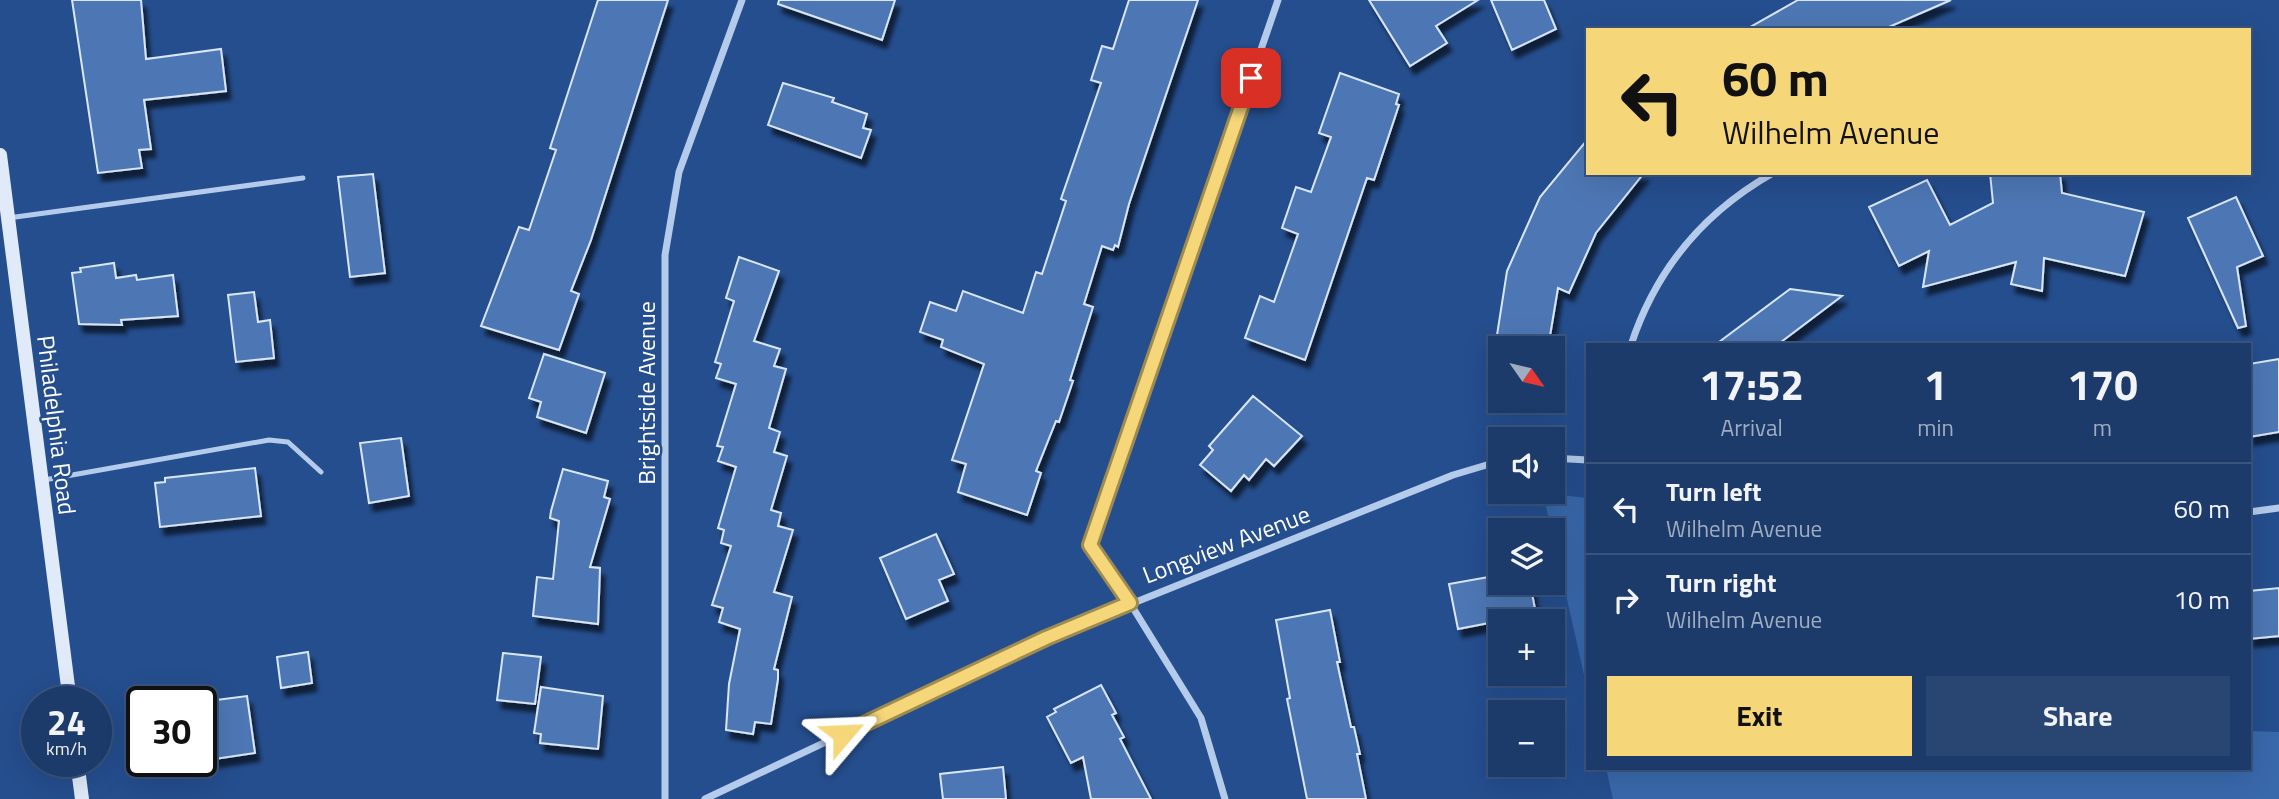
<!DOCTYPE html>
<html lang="en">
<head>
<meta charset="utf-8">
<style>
  :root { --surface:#1c3a6a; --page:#294572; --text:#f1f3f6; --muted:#a0adc1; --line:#3a547e; --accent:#f5d679 }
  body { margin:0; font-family:"Titillium Web",sans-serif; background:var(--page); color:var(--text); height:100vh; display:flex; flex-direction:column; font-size:26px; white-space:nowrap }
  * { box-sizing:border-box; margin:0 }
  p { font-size:23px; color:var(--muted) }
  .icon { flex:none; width:38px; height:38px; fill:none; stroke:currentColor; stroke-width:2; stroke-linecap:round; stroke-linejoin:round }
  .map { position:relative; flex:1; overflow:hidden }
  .side { position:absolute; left:1586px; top:343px; width:665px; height:427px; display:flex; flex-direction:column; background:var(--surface); border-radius:0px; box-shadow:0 7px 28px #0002,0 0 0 2px var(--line) }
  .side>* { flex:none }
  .top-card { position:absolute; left:1586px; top:28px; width:665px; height:147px; border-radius:0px; box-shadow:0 7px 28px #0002,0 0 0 2px var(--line); background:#f5d679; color:#111; overflow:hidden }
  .needle { width:46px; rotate:124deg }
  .fabs { position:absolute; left:1488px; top:336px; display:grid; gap:14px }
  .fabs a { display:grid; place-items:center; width:77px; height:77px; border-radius:0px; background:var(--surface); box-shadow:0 7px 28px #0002,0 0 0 2px var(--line); font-size:35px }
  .speed { position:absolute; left:21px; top:686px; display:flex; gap:14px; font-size:35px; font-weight:700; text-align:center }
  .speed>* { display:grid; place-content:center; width:91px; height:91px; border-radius:50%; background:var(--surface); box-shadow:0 7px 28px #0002,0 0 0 2px var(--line); line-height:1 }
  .speed small { font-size:18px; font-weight:400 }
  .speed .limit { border:4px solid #111; border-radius:10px; background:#fff; color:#111 }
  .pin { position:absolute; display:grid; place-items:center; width:60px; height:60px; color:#fff; margin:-30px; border-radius:14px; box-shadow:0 4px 10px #0006 }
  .me { position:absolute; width:77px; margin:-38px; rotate:64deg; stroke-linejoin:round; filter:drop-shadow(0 0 5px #0008) }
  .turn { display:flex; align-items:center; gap:24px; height:147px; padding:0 21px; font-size:32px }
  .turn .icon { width:91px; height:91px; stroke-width:2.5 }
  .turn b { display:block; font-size:49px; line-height:60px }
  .eta { display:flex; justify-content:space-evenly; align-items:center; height:119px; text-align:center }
  .eta b { font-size:42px; font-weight:700; line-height:49px }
  .cta { display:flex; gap:14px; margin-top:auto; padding:14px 21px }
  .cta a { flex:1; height:80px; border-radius:0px; background:var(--accent); color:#111; font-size:28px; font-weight:700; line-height:80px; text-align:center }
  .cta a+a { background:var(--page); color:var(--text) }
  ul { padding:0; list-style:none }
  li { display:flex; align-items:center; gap:21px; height:91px; padding:0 21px; border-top:2px solid var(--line) }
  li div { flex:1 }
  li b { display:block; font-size:26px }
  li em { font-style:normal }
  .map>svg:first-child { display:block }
  .green { fill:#3968ab }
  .building { fill:#4d77b4; stroke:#d9e6f8; stroke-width:2; filter:url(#shadow) }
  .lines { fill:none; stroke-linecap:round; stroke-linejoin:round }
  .lane { stroke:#b5cbeb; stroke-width:5 }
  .street { stroke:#b5cbeb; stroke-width:7 }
  .secondary { stroke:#e0eaf9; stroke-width:14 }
  .route-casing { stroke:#9f8b4f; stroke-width:18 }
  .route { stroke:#f5d679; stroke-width:12 }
  .labels { text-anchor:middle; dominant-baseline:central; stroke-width:5; stroke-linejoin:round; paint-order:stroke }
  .street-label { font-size:24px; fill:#fff; stroke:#254e8e }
</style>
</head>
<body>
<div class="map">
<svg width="2279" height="799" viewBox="0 0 2279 799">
  <defs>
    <filter id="shadow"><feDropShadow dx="4.5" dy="8" stdDeviation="2" flood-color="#0009"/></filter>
  </defs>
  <rect width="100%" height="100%" fill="#254e8e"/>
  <path class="green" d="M1543 493 1587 498V688Z
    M2249 731 2279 732V799H1613L1606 768H2249Z"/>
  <path class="building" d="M72 0H141L146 59 221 49 226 91 144 100 151 149 139 150 142 168 98 173Z
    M598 0H668L591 240 571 291 579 294 559 350 481 326 519 227 529 230 556 150 550 148Z
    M779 0H895L882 40 778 4Z
    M1129 0H1198L1129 204 1118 247 1115 245 1113 250 1102 246 1084 304 1093 307 1070 380 1073 381 1059 422 1056 421 1036 471 1041 473 1027 515 958 492 966 464 952 460 984 364 941 347 943 340 920 332 930 302 956 311 963 291 1023 313 1036 272 1042 274 1066 201 1061 199 1101 83 1091 80 1102 46 1113 49Z
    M1369 0H1478L1436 26 1447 43 1410 66Z
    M1491 0H1544L1556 29 1512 50Z
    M1798 0H1951L1882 30H1745Z
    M1340 73 1399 94 1396 104 1399 105 1374 180 1367 178 1305 360 1245 338 1260 296 1274 302 1298 234 1282 228 1296 187 1311 192 1331 137 1319 133Z
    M783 83 834 98 832 102 867 114 863 128 871 130 861 158 768 125Z
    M1587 140V173H1644L1596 233 1569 293 1558 288 1548 348H1495L1507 271 1540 197Z
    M1990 173H2060L2062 193 2144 212 2125 276 2044 258 2042 291 2011 284 2016 262 1923 287 1929 251 1899 266 1869 207 1927 180 1950 225 1993 203Z
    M373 174 385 273 350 277 338 177Z
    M2236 197 2263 256 2237 267 2246 326 2238 328 2188 218Z
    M739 257 779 271 754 341 780 349 774 366 786 369 769 428 780 432 774 452 787 456 771 510 781 513 778 526 793 530 774 592 792 597 774 669 778 670V679L771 724 755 722 753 734 726 730 729 684 740 629 719 622 723 608 712 605 731 546 721 543 724 530 718 528 736 467 718 461 723 447 717 446 736 384 716 378 721 364 715 362 734 301 726 298Z
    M114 263 116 278 136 275 137 280 173 275 178 316 121 320 122 325 79 324 72 273 81 272 80 268Z
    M1790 289 1842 296 1777 345H1715Z
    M254 292 258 322 270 320 274 358 236 362 228 295Z
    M544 354 605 373 586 433 537 417 541 402 529 398Z
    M2279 359V432L2249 437V364Z
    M1253 396 1302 436 1274 466 1266 459 1249 480 1244 475 1231 491 1200 465 1213 450 1209 446Z
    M401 438 409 496 369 503 360 443Z
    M255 468 261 516 160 527 155 483 165 482V478Z
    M563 469 608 481 604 497 610 499 590 567 600 568 598 624 533 616 537 577 553 579 559 521 550 518 551 511Z
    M936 534 954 574 939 580 948 601 906 619 880 558Z
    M1500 575V583H1530L1536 614 1458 629 1449 584Z
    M2279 588V636L2249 639V591Z
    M1330 610 1340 662H1337L1351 727H1354L1360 754H1357L1366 799H1307L1287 699 1290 698 1276 620Z
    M308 652 312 683 281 688 277 657Z
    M503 653 541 657 535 704 497 700Z
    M1101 685 1116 713 1112 715 1124 737 1120 739 1151 799H1091L1083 757 1071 763 1047 717 1056 712 1054 709Z
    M541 687 603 696 598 749 540 743 541 734 534 733Z
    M247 696 255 753 201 761V702Z
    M1003 767 1006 799H943L940 774Z"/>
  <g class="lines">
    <path class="lane" d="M8 218 303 178
      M44 480 269 440 288 442 321 472"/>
    <path class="street" d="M1631 345C1656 269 1704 212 1773 173
      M1552 458 1587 460
      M2249 512 2279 508
      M665 799V255L679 172 742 0
      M705 799 1046 638 1453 475 1500 461
      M1225 799 1201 718 1130 603 1090 545 1278 0"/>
    <path class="secondary" d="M0 155 70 702
      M77 761 82 799"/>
  </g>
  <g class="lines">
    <g class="route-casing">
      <path id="route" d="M843 734 1046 638 1130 603 1090 545 1251 78"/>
    </g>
    <use href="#route" class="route"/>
  </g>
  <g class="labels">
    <g class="street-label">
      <text transform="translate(646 393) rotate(-90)">Brightside Avenue</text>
      <text transform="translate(57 425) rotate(83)">Philadelphia Road</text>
      <text transform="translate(1226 544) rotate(-21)">Longview Avenue</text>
    </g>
  </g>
</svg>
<div class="fabs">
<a><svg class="needle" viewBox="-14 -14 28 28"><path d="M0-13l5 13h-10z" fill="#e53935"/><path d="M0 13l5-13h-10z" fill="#a0adc1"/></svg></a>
<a><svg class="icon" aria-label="sound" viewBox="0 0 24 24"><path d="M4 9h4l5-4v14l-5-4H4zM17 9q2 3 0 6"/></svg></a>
<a><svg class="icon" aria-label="layers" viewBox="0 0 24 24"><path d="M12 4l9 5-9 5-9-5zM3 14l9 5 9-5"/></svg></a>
<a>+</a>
<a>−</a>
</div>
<div class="speed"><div>24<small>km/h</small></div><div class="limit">30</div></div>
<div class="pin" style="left:1251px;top:78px;background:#d93025"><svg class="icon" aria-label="arrive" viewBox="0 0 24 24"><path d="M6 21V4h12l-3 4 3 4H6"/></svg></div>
<svg class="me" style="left:843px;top:734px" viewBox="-20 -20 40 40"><path d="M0-17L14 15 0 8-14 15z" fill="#f5d679" stroke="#fff" stroke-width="4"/></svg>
<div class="top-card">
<div class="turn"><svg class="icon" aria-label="left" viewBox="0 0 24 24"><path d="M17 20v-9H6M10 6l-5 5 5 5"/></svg><div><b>60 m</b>Wilhelm Avenue</div></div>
</div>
<section class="side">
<div class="eta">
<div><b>17:52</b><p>Arrival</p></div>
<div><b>1</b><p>min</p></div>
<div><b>170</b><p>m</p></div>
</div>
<ul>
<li><svg class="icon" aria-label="left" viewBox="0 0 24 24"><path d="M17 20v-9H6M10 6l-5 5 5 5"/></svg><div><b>Turn left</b><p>Wilhelm Avenue</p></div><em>60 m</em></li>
<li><svg class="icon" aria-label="right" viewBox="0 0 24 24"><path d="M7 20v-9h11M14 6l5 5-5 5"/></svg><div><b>Turn right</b><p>Wilhelm Avenue</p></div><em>10 m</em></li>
</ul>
<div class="cta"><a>Exit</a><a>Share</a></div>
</section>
</div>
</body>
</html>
